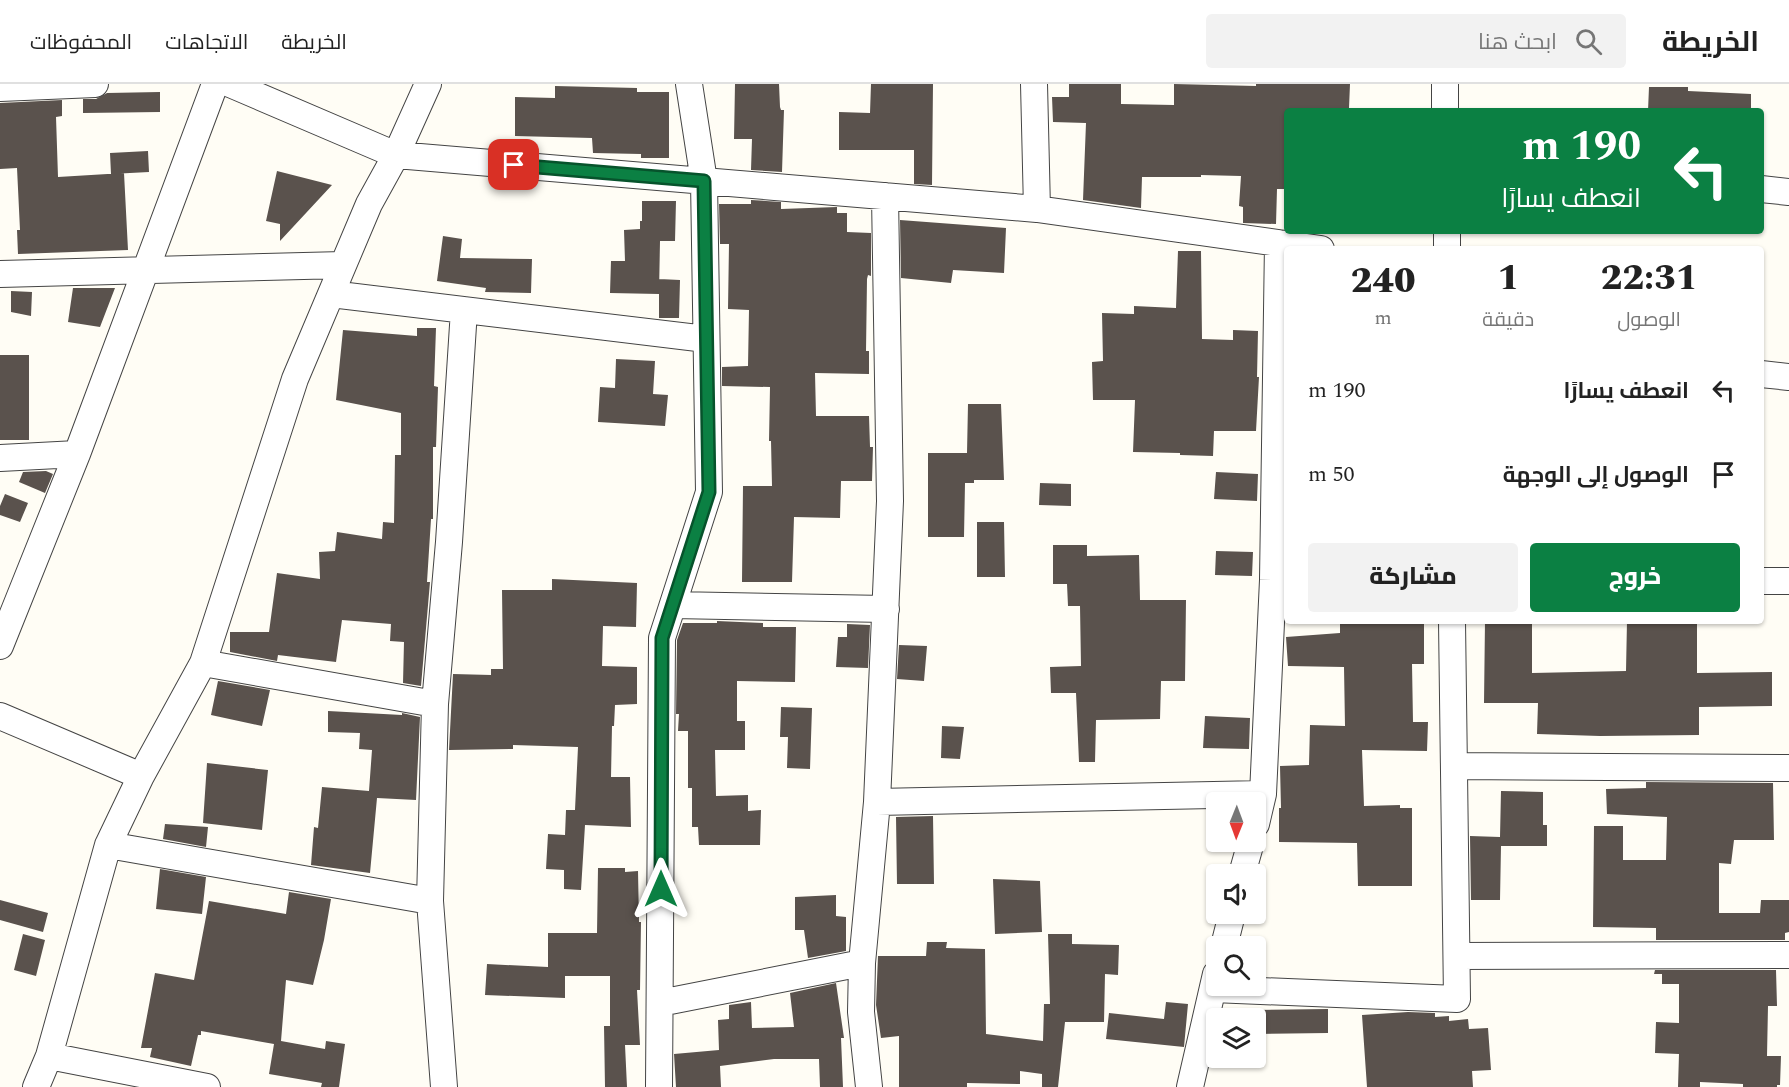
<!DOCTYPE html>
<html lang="ar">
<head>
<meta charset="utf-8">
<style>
  :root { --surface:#fff; --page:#f2f2f2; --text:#222; --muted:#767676; --line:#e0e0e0; --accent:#0b8043 }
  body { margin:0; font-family:Spectral,Cairo,serif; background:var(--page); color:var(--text); direction:rtl; height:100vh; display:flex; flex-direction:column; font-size:22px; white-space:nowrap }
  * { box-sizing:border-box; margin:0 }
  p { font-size:20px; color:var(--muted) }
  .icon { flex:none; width:33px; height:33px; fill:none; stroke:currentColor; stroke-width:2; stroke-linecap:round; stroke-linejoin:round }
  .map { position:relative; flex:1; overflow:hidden; direction:ltr }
  .drawer { position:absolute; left:1284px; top:162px; width:480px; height:378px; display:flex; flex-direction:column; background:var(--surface); border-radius:6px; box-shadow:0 2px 4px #0004; direction:rtl }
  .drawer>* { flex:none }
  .banner { position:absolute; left:1284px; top:24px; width:480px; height:126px; border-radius:6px; box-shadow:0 2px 4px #0004; direction:rtl; background:#0b8043; color:#fff; overflow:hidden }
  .needle { width:39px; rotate:181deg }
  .tools { position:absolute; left:1206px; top:708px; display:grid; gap:12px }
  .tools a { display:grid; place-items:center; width:60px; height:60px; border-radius:6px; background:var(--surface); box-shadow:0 2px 4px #0004; font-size:30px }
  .pin { position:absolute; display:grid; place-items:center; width:51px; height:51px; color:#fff; margin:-26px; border-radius:12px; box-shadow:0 3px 9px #0006 }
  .me { position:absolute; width:66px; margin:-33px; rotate:0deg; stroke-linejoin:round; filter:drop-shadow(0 0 4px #0008) }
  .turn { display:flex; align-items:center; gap:21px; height:126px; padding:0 24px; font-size:27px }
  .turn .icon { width:78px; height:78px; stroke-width:2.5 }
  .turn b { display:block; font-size:42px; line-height:51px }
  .eta { display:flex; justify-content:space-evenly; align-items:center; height:102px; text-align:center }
  .eta b { font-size:36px; font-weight:800; line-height:42px }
  .primary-button { display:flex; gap:12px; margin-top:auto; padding:12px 24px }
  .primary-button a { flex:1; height:69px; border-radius:6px; background:var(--accent); color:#fff; font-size:24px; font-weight:800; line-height:69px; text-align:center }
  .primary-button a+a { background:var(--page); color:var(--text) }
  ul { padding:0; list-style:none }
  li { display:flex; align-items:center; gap:18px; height:84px; padding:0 24px }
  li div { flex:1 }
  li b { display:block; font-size:22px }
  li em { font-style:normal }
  header { display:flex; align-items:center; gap:36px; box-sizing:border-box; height:84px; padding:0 30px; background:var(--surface); border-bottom:2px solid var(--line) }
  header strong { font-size:28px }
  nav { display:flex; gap:33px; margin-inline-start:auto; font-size:21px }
  .search { width:420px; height:54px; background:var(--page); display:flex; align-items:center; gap:15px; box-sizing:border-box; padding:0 21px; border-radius:6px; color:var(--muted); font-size:22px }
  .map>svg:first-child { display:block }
  .building { fill:#5a524d }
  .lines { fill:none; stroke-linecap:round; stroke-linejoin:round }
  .minor-casing { stroke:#444; stroke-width:28 }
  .minor { stroke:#fff; stroke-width:26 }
  .route-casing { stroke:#07532c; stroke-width:15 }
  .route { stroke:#0b8043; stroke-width:10 }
</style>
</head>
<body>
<header>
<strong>الخريطة</strong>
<div class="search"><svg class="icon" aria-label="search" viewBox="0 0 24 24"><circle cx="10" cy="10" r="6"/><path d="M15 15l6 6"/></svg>ابحث هنا</div>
<nav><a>الخريطة</a><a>الاتجاهات</a><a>المحفوظات</a></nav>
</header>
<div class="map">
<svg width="1789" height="1003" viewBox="0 0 1789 1003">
  <rect width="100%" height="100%" fill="#fffdf5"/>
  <path class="building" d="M735 0H779L780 23 781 26H784L782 88 751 86 752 55H734Z
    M871 0H933L932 101 914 100V66H839V28L870 29Z
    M1069 0H1121V20L1174 21V0L1256 2V0H1350L1349 24H1293V27H1287V105H1277L1276 140 1243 139V123L1239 122 1241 92 1201 91V93H1142L1141 124 1083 116 1086 39 1053 38 1052 13H1069Z
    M555 2 637 4V8H669V74H641V70L593 69 592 54 515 52V13L555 14Z
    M1649 3H1688V7L1751 10V27H1648Z
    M160 8V28L83 29V15H96L107 9Z
    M62 16V32L56 33 58 93 124 89 128 166 18 170 17 146H20L17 84 0 85V19Z
    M148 67 149 88 111 90 110 69Z
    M277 87 332 101 280 157V140L266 137Z
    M751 116 781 118V125L837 123V129H847V148L871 149V192L868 191 867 195 866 267H869V290L815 289 816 332H869L870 363H873L872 397H841L840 434 794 433 792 498H742L743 402H772L771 357H769L770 303 722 302V283L748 282 749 226 728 225 729 160H720L719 120H751Z
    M642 117H676L675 157H660L659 210 610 209 611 177H625L624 146 640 145V137H642Z
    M900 136 1006 144 1004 189 953 186 951 199 901 194Z
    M443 152 462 155 460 174 532 175 531 209 485 208 486 204 437 197Z
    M1178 167H1201L1202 255 1233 256V246L1258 247 1257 293H1259L1256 347H1214L1213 372 1180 371V369L1133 368 1135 316H1093L1092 278 1103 277 1102 229 1134 230V222L1176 224Z
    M659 195 680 196 679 234H659Z
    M73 204H115L100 243 68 238Z
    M11 207 32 208 31 232 11 228Z
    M417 244H436L434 302 438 303 436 363H433V435H431L427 498H430L421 602 403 599 404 558 390 557 391 540 342 536 336 578 278 571 277 577 230 568V548H269L277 489 320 495 319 468 335 467 337 448 382 455 383 438 394 439 395 371H401V329L336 316 343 246 417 252Z
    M0 271H29V356H0Z
    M616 275 655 277 653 310 668 311 665 342 598 338 600 303 615 304Z
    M968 320H1001L1004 396H974V399H965L964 453H928V369H967Z
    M46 387 53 390 45 409 19 398 23 388Z
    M1216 388 1258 390 1257 417 1214 415Z
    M1040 399 1071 400V422L1039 421Z
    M5 410 28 419 20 438 0 431V422Z
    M977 438H1004L1005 493H977Z
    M1053 461H1087V472L1139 471 1140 516H1186L1185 597H1161L1160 635 1096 636 1095 678H1079L1076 609H1051L1050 583 1081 582 1080 522H1068L1067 500H1053Z
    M1216 467 1253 468 1252 492 1215 491Z
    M552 495 637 499 636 543 603 542 602 582 637 583V620L615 621 614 642H612L611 693H630L631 743 585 741 581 806 564 805V786L546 785 548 750 565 751 566 726H575L578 663 513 661V665L449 666 453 590 491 591V585H503L502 506H552Z
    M717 537 763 539V543H796L795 598 737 597V637H745V666H715L716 712 748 711V727L761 726 760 761H699L698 743H692V704H688V647H678L679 630H676L677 556 683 539H717Z
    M1359 537H1424V580H1412L1413 638H1428L1427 667 1362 666 1364 722 1400 721V724H1412V802H1358L1357 759 1279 758V724H1281L1280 682 1309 681 1310 641 1345 642 1344 583 1288 582 1286 553 1340 549V540H1359Z
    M1485 537H1532V589L1626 587 1627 537H1697V589L1772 588V622L1699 623V651L1600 652 1537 650 1538 619H1484Z
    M847 540 870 541 868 584 836 583 838 553H847Z
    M899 561 927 562 924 597 897 595Z
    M218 597 270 606 262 642 211 631Z
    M781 623 812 624 810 685 787 684 788 653H780Z
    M328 627 402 631V629L420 633 416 716 377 714 370 789 311 781 314 743 318 744 322 703 369 707 372 666 359 665 360 649 328 648Z
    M1205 632 1250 634 1249 665 1203 664Z
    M942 642 964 643 960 675 941 674Z
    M207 679 268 686 262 746 203 739Z
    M1646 698 1773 699 1774 756H1734L1731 780 1719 779V829H1760L1761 816H1789V848L1785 849V856H1656V844L1593 843 1594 742H1623V776H1666L1667 733 1607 730 1606 705 1646 704Z
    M1501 707 1543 708V741H1547V762H1501L1500 816H1471L1470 752 1500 753Z
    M933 732 934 800H897L896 733Z
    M165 740 208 743 206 763 163 755Z
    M598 784H625V788L638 787 639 838H641L640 906H637L640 961H625L627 1003H605L604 942H610V892H565V914L485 911 487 880 548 883V849H597Z
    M160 785 206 793 202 830 156 825Z
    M993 795 1040 797 1042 848 995 850Z
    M289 808 331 815 324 856 313 901 286 896 281 957 325 965 326 957 345 960 339 1003H321L322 999 269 990 274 960 201 947V951H198L191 982 150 973 152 964H141L155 889 194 896 209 817 286 830Z
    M836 811V832L846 833V867L808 874 804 846H795V813Z
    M0 816 48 829 43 848 0 836Z
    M23 850 45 856 36 892 14 886Z
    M1048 850H1072V860L1119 861 1118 891 1105 890 1104 938H1065L1058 1003H1042V990L1020 987V1000L967 999V1003H899V952L881 954 876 921 878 872H926L927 858H947L946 864 985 865 986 950 1043 957 1044 920H1050Z
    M1655 886H1776L1777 922H1768L1767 972H1781L1780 1001H1777V1003H1743V1000L1700 998V1003H1678L1679 970 1655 969 1656 938 1679 939V900H1662V890H1654Z
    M836 899 844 954H841L843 1003H820L819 975H774L720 982 721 1003H676L674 970 719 966 718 936 729 935V921L751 918 752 944 794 943 790 909Z
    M1166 918 1188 920 1184 963 1106 955 1109 929 1164 935Z
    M1328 925V949L1256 950V926Z
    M1408 928 1435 929V933L1449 932V937L1468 935 1469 945 1488 944 1491 986 1472 987 1473 1003H1367L1362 931Z"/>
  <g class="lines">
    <g class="minor-casing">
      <path id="minor" d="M230 0 396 71 1037 125 1321 165
        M1034 0 1037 125
        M1445 0V27
        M0 4 95 0
        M1761 105 1789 108
        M1447 147V165
        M0 190 343 181
        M331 210 706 255
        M1761 290 1789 293
        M0 374 77 370
        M1761 497H1789
        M673 521 886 525
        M0 562 77 370 215 0
        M203 579 435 620
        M0 632 141 692
        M1454 682 1789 684
        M877 718 1263 710
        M1256 740 1263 710 1273 496 1278 159
        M108 761 430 817
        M1242 790 1251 758
        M1224 862 1232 830
        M1457 872 1789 871
        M1213 905 1457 915 1452 537
        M660 919 862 879
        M49 972 207 1003
        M36 1003 49 972 108 761 141 692 203 579 295 295 369 120 396 71 428 0
        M444 1003 430 817 435 620 449 458 464 226
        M659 1003 662 554 709 408 704 97 689 0
        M869 1003 861 928 862 879 877 718 890 417 885 112
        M1190 1003 1216 890"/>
    </g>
    <use href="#minor" class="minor"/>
  </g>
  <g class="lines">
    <g class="route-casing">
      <path id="route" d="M514 81 704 97 709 408 662 554 661 805"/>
    </g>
    <use href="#route" class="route"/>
  </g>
</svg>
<div class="tools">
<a><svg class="needle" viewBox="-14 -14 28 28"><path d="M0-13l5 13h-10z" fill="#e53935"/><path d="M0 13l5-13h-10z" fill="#767676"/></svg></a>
<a><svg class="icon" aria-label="sound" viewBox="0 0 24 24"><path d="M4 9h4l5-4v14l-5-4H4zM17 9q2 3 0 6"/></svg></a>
<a><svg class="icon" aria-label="search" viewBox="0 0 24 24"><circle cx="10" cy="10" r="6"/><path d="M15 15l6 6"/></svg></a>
<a><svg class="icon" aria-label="layers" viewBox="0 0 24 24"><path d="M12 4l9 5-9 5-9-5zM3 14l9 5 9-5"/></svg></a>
</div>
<div class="pin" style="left:514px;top:81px;background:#d93025"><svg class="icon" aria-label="arrive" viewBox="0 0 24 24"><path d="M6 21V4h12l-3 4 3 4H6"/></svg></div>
<svg class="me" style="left:661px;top:805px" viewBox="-20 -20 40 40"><path d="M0-17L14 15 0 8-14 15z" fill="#0b8043" stroke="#fff" stroke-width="4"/></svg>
<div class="banner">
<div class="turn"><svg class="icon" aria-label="left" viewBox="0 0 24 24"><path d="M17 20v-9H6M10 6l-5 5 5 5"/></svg><div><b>190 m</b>انعطف يسارًا</div></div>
</div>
<section class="drawer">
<div class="eta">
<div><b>22:31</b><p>الوصول</p></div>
<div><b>1</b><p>دقيقة</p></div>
<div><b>240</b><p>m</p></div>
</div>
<ul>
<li><svg class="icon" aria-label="left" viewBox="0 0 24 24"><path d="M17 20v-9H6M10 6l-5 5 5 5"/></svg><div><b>انعطف يسارًا</b></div><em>190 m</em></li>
<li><svg class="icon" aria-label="arrive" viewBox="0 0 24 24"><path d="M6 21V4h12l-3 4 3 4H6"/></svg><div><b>الوصول إلى الوجهة</b></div><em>50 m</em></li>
</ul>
<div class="primary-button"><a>خروج</a><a>مشاركة</a></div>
</section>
</div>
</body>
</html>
